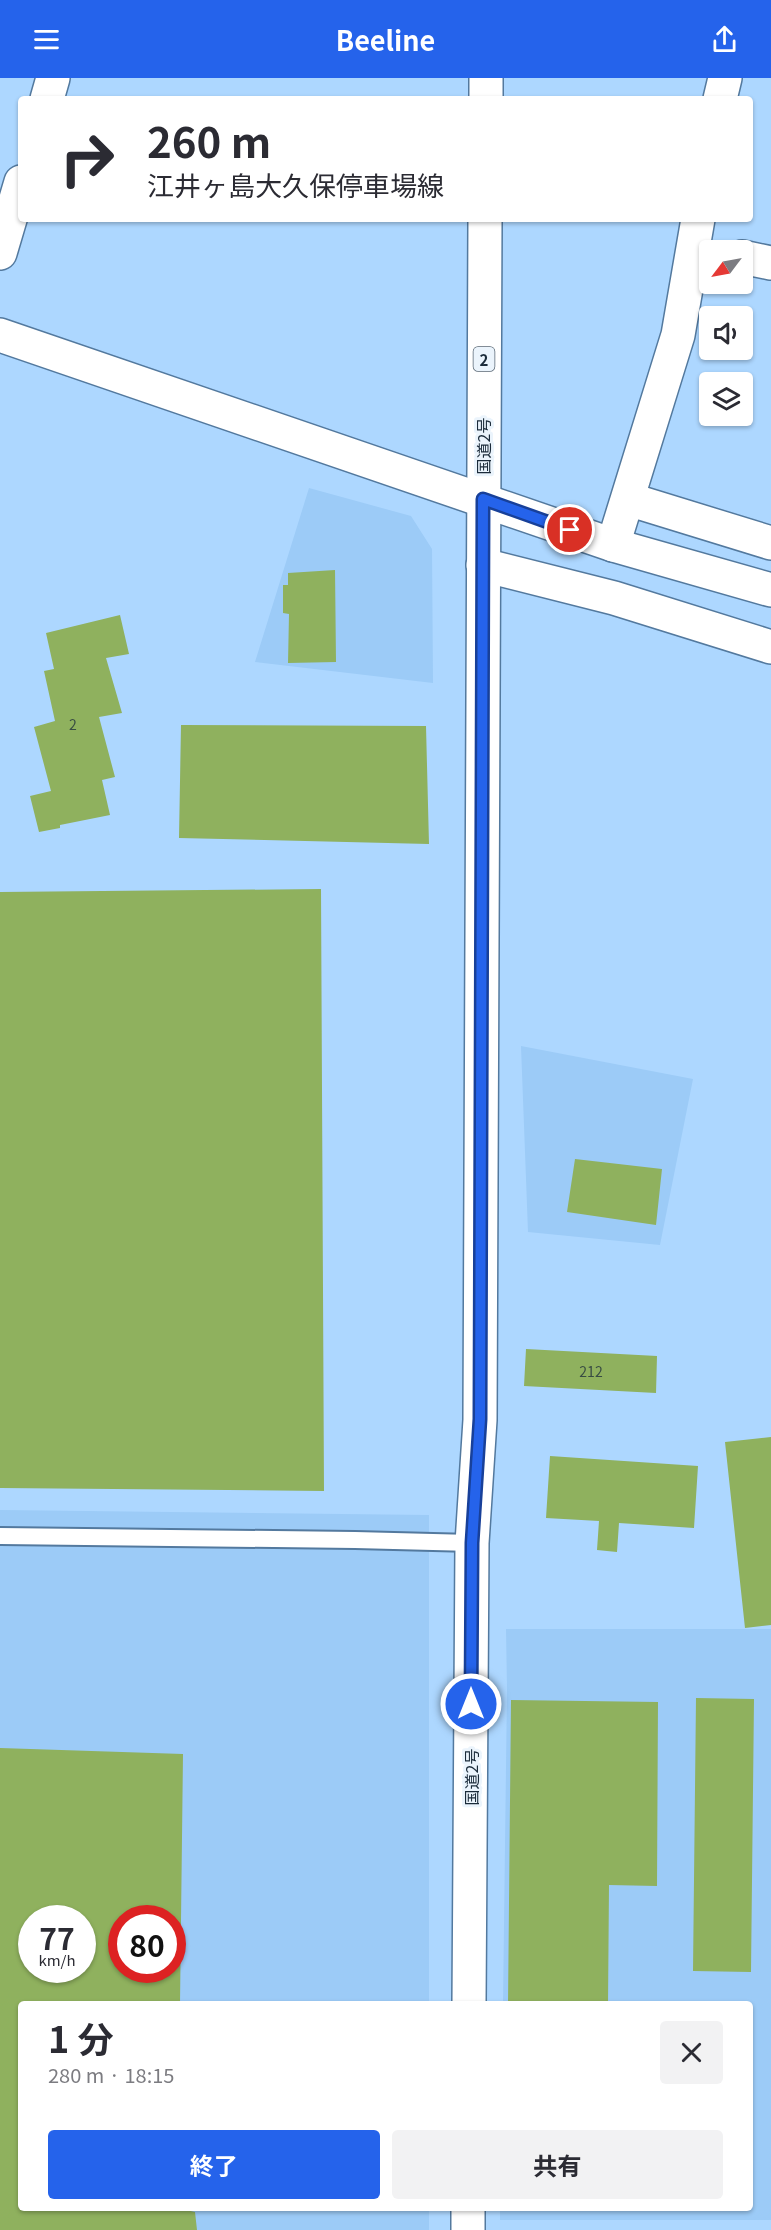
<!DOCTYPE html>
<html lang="ja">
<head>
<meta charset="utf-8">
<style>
  :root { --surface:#fff; --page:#f2f2f3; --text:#2b2b33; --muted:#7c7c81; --accent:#2563eb }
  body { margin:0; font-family:Georgia,"Noto Sans JP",serif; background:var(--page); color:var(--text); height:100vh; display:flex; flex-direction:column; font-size:22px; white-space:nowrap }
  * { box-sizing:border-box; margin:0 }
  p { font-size:20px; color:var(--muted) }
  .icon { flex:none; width:33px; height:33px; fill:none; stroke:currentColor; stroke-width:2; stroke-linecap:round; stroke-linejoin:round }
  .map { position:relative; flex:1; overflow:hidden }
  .drawer { position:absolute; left:18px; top:1923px; width:735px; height:210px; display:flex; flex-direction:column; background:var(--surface); border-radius:6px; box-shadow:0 2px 4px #0004 }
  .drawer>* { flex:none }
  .banner { position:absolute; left:18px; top:18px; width:735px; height:126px; border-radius:6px; box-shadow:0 2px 4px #0004; background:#fff; color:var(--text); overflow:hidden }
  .needle { width:39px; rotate:238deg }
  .fabs { position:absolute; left:699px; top:162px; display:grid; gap:12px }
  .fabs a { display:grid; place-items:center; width:54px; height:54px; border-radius:6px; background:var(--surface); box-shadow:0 2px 4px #0004; font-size:30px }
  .speed { position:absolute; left:18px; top:1827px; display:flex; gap:12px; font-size:30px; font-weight:700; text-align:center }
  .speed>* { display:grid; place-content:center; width:78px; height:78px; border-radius:50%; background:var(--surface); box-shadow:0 2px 4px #0004; line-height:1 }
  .speed small { font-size:15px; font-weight:400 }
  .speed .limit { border:9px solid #d22; background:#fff; color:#111 }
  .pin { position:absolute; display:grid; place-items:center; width:51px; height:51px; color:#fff; margin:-26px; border:3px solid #fff; border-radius:50%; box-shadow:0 2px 6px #0007 }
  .me { position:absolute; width:66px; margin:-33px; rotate:0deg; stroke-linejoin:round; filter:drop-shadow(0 0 4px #0008) }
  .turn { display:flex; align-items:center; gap:21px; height:126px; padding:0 30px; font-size:27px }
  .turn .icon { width:78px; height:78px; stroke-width:2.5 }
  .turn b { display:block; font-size:42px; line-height:51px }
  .round { display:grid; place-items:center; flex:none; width:63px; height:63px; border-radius:6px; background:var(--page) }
  .head { display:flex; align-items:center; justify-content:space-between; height:102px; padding:0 30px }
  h1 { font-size:36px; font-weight:700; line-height:45px }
  .primary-button { display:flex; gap:12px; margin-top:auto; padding:12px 30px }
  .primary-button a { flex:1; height:69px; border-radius:6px; background:var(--accent); color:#fff; font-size:24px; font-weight:700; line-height:69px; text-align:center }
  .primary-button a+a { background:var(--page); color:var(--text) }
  header { display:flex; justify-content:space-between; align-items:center; height:78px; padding:0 30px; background:var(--accent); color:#fff; font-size:27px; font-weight:700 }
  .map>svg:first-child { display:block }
  .built { fill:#9ccbf7; fill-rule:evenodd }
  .building { fill:#8fb15e; fill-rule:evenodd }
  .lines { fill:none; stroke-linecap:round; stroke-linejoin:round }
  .lane-casing { stroke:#53799e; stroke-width:20 }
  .street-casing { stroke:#53799e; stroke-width:36 }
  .secondary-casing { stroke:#53799e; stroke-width:36 }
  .highway-casing { stroke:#53799e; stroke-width:36 }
  .lane { stroke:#fff; stroke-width:16 }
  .street { stroke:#fff; stroke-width:33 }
  .secondary { stroke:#fff; stroke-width:33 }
  .highway { stroke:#fff; stroke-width:33 }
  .route-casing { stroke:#184099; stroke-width:15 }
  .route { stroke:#2563eb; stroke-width:10 }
  .labels { text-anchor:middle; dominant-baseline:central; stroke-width:6; stroke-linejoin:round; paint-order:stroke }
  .number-label { font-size:14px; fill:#384c43 }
  .shield { fill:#ebf4fc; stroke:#596774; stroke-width:1.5 }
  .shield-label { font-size:15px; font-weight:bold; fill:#1b2b3a }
  .street-label { font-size:16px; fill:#1b2b3a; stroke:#ebf4fc }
</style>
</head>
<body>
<header><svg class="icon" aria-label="menu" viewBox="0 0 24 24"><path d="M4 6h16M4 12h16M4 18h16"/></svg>Beeline<svg class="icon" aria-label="share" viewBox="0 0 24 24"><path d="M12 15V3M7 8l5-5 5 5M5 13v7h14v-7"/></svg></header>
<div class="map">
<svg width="771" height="2152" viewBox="0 0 771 2152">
  <rect width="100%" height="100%" fill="#add7ff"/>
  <path class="built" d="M309 410 411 438 432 471 433 605 255 584Z
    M521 968 693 1001 660 1167 528 1154Z
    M0 1432 429 1437V1926H21V2130H429V2152H0ZM32 1840H82V1892H32ZM122 1840H172V1892H122Z
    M506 1551H771V2142H500V2130H750V1926H503L507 1611Z"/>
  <path class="building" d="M335 492 336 584 288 585 289 536 283 535V507H288V495Z
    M120 537 129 576 106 580 122 635 99 639 115 699 102 702 110 737 60 747V750L39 754 30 718 51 713 34 649 55 643 44 593 54 591 46 555Z
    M181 647 426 648 429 766 179 760Z
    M321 811 324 1413 0 1410V814Z
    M575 1081 662 1091 656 1147 567 1134Z
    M526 1271 657 1278 656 1315 524 1308Z
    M771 1359V1547L745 1550 725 1364Z
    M550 1378 698 1388 694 1450 619 1445 617 1474 597 1472 599 1443 546 1440Z
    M696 1620 754 1621 751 1894 693 1893Z
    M511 1622 658 1624 657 1808 609 1807 608 1926H508Z
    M0 1670 183 1676 180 1926H21V2130H177L195 2134 197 2152H0ZM32 1840H82V1892H32ZM122 1840H172V1892H122Z"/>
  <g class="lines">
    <g class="lane-casing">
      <path id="lane" d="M0 1458 355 1462 472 1465"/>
    </g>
    <g class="street-casing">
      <path id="street" d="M47 21 53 0
        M720 21 725 0
        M0 175 21 104
        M742 179 771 185
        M628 421 771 465
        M613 467 678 257 698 141
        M483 487 614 520 771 569"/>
    </g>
    <g class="secondary-casing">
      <path id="secondary" d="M0 257 613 467 771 512"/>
    </g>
    <g class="highway-casing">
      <path id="highway" d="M486 21V0
        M469 1926 472 1465 480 1342 485 141
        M468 2152V2130"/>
    </g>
    <use href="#lane" class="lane"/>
    <use href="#street" class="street"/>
    <use href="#secondary" class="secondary"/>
    <use href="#highway" class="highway"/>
  </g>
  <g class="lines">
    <g class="route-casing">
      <path id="route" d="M471 1626 472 1465 480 1341 483 421 570 452"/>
    </g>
    <use href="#route" class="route"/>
  </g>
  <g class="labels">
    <g class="number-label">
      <text x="73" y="646">2</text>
      <text x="591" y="1293">212</text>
    </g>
    <rect class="shield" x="473.5" y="269" width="21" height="24" rx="4.5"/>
    <g class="shield-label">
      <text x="484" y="281">2</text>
    </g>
    <g class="street-label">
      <text transform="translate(483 368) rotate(-90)">国道2号</text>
      <text transform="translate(471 1699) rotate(-90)">国道2号</text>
    </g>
  </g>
</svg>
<div class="fabs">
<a><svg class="needle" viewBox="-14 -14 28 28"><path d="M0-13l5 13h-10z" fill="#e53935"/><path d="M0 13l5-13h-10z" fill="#7c7c81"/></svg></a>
<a><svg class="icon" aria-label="sound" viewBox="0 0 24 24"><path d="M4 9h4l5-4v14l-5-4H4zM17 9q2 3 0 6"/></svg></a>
<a><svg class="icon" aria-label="layers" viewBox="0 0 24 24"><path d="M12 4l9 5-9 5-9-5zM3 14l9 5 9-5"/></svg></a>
</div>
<div class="speed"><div>77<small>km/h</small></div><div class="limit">80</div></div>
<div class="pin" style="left:570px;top:452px;background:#d93025"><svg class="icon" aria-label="arrive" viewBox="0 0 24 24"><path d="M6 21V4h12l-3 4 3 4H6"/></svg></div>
<svg class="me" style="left:471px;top:1626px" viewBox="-20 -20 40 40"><circle r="17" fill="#2563eb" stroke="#fff" stroke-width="3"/><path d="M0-11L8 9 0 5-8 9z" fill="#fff"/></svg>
<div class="banner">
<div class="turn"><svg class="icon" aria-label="right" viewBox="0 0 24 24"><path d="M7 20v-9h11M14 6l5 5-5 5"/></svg><div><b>260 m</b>江井ヶ島大久保停車場線</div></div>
</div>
<section class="drawer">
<div class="head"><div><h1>1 分</h1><p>280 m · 18:15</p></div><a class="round"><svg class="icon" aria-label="close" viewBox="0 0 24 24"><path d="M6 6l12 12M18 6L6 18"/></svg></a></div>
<div class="primary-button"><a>終了</a><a>共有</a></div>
</section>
</div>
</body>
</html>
